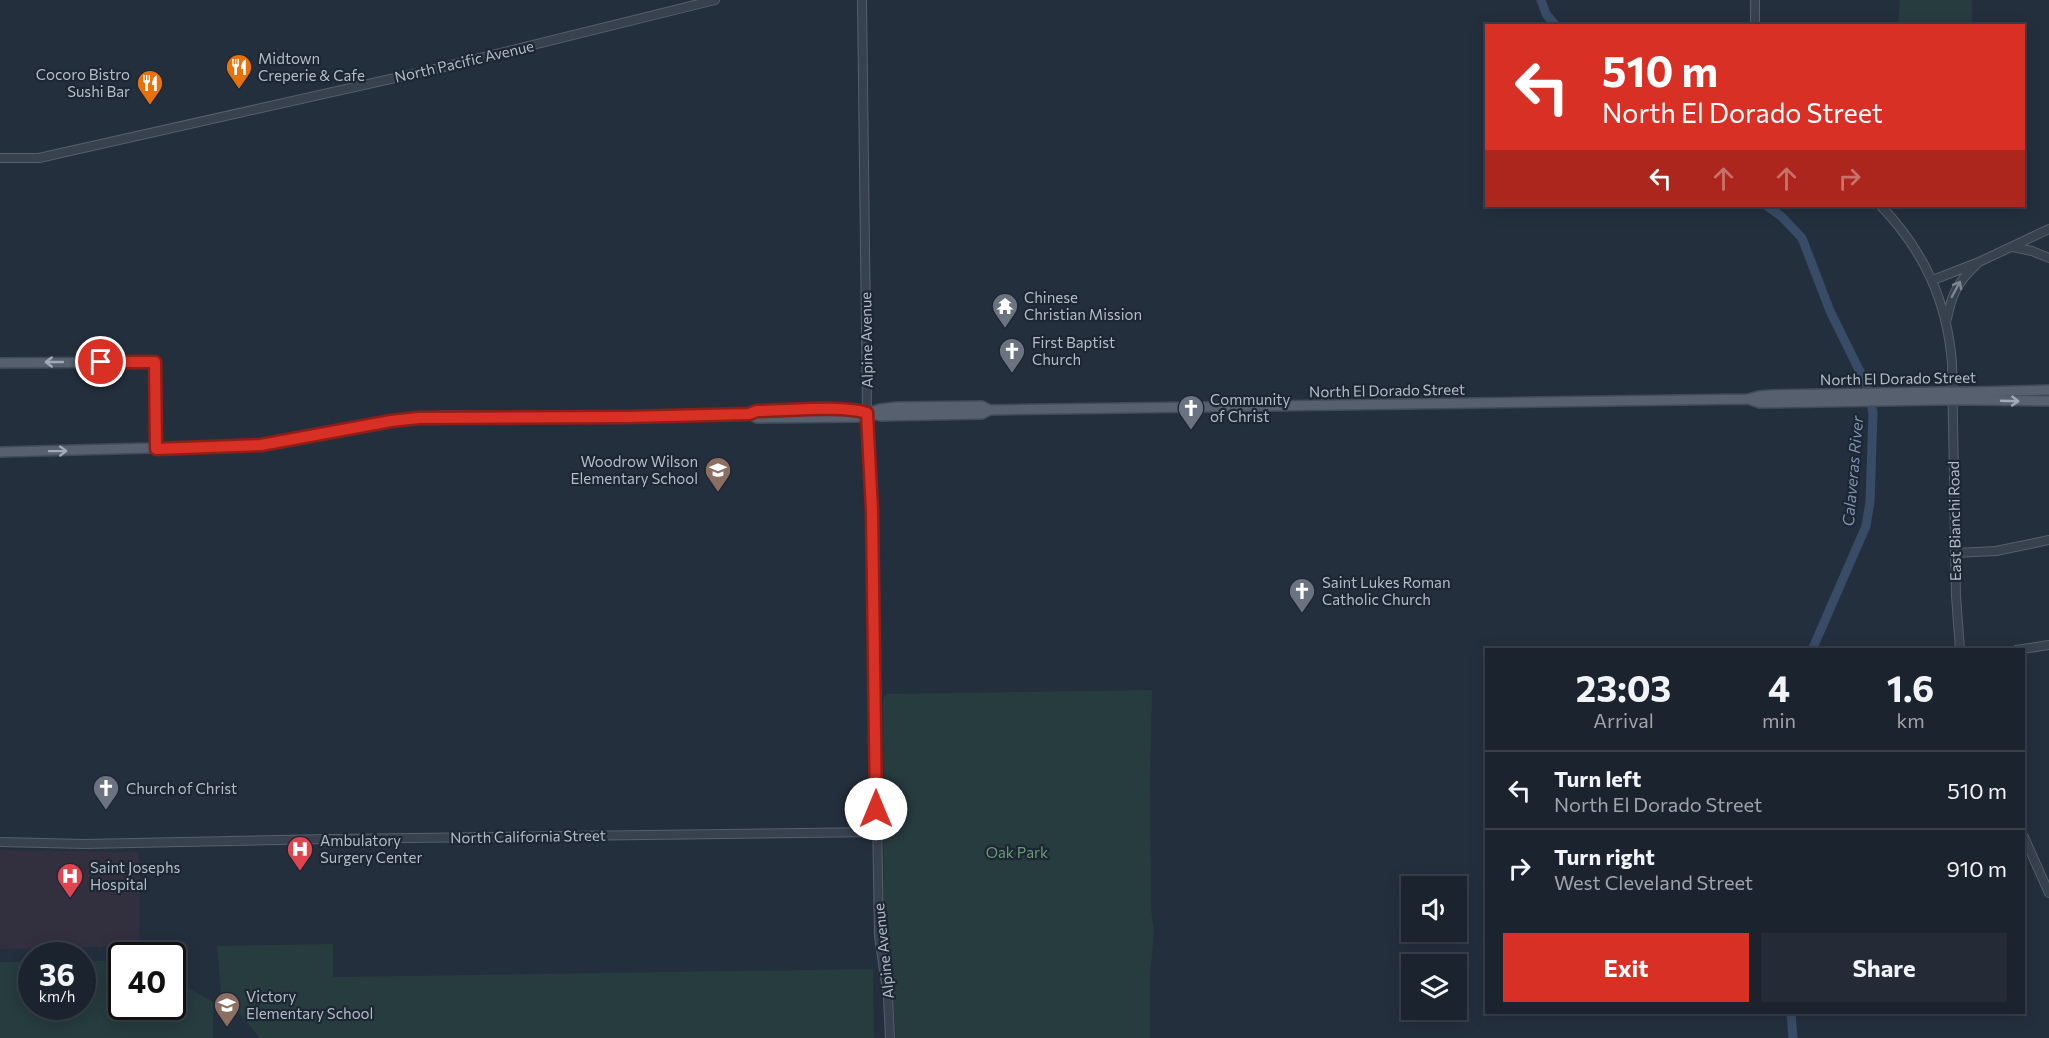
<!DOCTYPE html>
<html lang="en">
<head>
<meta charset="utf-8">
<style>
  :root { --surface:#1b232e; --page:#242b36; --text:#f1f3f6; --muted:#a0a4aa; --line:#39404a; --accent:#d93025 }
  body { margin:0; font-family:Commissioner,sans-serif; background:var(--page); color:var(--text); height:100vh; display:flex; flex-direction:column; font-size:22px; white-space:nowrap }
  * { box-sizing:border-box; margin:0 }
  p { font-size:20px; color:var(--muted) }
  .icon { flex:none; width:33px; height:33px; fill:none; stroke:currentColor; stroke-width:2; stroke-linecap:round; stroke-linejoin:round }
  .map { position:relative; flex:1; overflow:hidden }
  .side { position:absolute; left:1485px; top:648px; width:540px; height:366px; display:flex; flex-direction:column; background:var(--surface); border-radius:0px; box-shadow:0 3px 15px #0003,0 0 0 2px var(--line) }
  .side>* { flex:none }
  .guide { position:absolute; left:1485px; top:24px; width:540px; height:183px; border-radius:0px; box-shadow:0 3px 15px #0003,0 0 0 2px var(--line); background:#d93025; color:#fff; overflow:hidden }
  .buttons { position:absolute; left:1401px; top:876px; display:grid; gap:12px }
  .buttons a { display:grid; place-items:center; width:66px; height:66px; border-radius:0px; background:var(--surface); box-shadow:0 3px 15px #0003,0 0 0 2px var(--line); font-size:30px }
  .speed { position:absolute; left:18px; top:942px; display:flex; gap:12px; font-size:30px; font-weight:700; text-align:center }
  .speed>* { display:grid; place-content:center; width:78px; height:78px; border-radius:50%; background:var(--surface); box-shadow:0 3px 15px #0003,0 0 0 2px var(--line); line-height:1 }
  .speed small { font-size:15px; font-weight:400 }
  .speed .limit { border:3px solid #111; border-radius:9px; background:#fff; color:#111 }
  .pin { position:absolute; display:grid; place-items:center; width:51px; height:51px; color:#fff; margin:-26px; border:3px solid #fff; border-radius:50%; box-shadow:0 2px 6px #0007 }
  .me { position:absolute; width:66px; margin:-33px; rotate:0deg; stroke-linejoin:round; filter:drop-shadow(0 0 4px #0008) }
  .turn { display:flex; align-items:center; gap:21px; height:126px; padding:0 18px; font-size:27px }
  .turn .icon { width:78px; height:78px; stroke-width:2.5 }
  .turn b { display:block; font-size:42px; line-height:51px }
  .lanes { display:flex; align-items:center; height:57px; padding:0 18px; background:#0003; justify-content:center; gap:30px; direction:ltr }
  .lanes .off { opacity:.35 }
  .eta { display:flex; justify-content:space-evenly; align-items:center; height:102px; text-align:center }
  .eta b { font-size:36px; font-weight:700; line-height:42px }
  .action { display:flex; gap:12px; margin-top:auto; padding:12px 18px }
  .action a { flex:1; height:69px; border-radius:0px; background:var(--accent); color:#fff; font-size:24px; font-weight:700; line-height:69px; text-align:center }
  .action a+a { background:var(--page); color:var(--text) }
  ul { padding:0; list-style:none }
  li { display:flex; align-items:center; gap:18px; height:78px; padding:0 18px; border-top:2px solid var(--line) }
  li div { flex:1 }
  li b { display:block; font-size:22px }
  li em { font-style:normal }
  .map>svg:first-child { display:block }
  .medical { fill:#32303f }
  .green { fill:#263c3f }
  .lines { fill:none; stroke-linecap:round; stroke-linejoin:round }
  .river { stroke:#394c67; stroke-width:9 }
  .minor-casing { stroke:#565f6c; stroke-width:10 }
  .major-casing { stroke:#414a57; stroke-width:12 }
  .minor { stroke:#38414e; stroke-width:8 }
  .major { stroke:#56606e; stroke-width:9 }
  .major-bridge-casing { stroke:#414a57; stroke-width:12; stroke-linecap:butt }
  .major-bridge { stroke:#56606e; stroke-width:9 }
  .oneway { stroke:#7c8592 }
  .oneway2 { stroke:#a1aab7 }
  .route-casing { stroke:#8d1f18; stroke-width:15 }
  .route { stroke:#d93025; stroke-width:10 }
  .labels { text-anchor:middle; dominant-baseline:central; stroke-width:4.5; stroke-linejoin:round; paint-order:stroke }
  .poi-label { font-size:15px; fill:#b4bcc9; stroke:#1d2633; text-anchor:start }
  .street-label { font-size:15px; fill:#b4bcc9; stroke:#1d2633 }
  .park-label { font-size:15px; fill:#6b9a76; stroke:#1d2633 }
  .water-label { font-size:16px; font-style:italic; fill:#7c92b1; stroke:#1d2633 }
</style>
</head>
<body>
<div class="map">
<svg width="2049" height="1038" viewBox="0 0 2049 1038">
  <rect width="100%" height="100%" fill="#242f3e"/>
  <path class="medical" d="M0 850 139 852 140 946 0 949Z"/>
  <path class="green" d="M1900 0H1972V25H1898Z
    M1152 690 1150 780 1151 908 1154 932 1150 975V1038H896L893 996 884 935 883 698 887 694Z
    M333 944V977L873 969 874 1038H260L221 992 217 946Z
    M83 961H121L122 1006H172L173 979 213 1002V1038H0V962H31L32 1006H82Z"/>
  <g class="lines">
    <path class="river" d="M1541 0 1546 14 1556 26
      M1767 206 1781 216 1802 238 1830 311 1868 388 1873 413 1870 502 1866 526 1812 650
      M1791 1012 1793 1038"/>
    <g class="minor-casing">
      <path id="minor" d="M862 0 867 413 872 511 879 936 888 997 890 1038
        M1755 0V26
        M0 158H39L444 67 715 0
        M1881 206C1924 251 1947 301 1952 363L1956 596 1960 650
        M2013 247 2032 251 2049 258
        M1933 280 1979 262 2049 229
        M1947 319C1951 296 1958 281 1976 265
        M1955 553 1996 551 2049 540
        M2016 650 2049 645
        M2024 837 2049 893
        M0 842 85 844 331 839 876 832"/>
    </g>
    <g class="major-casing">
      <path id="major" d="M0 363 155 362 156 449
        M1972 392 2049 390
        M1748 399 1759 396 1771 395 1939 392
        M1972 400 2049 401
        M752 415 757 418 857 417 880 409 897 407 982 406 990 410
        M0 452 261 445 391 421 446 416 627 417 749 414 757 411 856 410 881 416 982 414 990 410 1748 399 1760 403 1939 400"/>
    </g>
    <use href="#minor" class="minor"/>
    <use href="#major" class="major"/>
    <g class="major-bridge-casing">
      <path id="major-bridge" d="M1939 392H1972
        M1939 400H1972"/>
    </g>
    <use href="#major-bridge" class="major-bridge"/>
  </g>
  <defs><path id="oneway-shaft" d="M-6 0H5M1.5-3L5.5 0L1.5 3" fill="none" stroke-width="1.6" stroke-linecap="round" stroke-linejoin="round" transform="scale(1.5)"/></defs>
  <use class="oneway" href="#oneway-shaft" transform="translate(1956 289) rotate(-62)"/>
  <g class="oneway2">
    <use href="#oneway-shaft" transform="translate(54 362) rotate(180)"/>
    <use href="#oneway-shaft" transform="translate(2010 401) rotate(2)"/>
    <use href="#oneway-shaft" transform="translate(58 451) rotate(-1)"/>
  </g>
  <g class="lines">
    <g class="route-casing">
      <path id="route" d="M101 362H155L156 449 261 445 391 421 419 418 627 417 749 414 757 411C787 411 840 405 867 413L872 511 876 809"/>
    </g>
    <use href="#route" class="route"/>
  </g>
  <defs>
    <g id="restaurant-pin" transform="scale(1.35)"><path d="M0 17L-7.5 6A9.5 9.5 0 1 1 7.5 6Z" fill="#e8710a" stroke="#1d2633"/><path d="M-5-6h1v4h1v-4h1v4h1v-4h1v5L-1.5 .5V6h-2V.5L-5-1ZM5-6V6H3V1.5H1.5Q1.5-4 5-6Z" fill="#fff"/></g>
    <g id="temple-pin" transform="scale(1.35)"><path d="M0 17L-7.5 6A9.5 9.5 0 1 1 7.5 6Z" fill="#6b7280" stroke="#1d2633"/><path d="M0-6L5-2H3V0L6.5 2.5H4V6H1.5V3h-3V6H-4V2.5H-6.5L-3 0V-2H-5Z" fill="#fff"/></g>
    <g id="church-pin" transform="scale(1.35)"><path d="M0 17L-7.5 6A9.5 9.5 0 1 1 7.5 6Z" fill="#6b7280" stroke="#1d2633"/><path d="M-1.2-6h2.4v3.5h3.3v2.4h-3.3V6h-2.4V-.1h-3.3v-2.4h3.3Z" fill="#fff"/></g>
    <g id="school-pin" transform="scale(1.35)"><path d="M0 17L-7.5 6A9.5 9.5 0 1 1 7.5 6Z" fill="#8d6e63" stroke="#1d2633"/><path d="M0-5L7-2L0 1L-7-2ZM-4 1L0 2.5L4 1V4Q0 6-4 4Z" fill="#fff"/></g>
    <g id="hospital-pin" transform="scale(1.35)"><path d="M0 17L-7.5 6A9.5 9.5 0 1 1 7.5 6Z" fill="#e0444e" stroke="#1d2633"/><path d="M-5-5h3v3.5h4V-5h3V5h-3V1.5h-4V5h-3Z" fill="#fff"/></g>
  </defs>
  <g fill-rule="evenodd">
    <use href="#restaurant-pin" x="239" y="67"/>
    <use href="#restaurant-pin" x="150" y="83"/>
    <use href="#temple-pin" x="1005" y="306"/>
    <use href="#church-pin" x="1012" y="351"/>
    <use href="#church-pin" x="1191" y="408"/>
    <use href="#school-pin" x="718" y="470"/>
    <use href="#church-pin" x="1302" y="591"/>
    <use href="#church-pin" x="106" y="788"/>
    <use href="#hospital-pin" x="300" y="849"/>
    <use href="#hospital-pin" x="70" y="876"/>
    <use href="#school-pin" x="227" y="1005"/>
  </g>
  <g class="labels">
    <g class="poi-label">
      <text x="258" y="58">Midtown<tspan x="258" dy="17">Creperie &amp; Cafe</tspan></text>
      <text x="130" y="74" text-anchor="end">Cocoro Bistro<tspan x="130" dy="17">Sushi Bar</tspan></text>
      <text x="1024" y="297">Chinese<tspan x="1024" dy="17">Christian Mission</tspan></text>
      <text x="1032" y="342">First Baptist<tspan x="1032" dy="17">Church</tspan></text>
      <text x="1210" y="399">Community<tspan x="1210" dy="17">of Christ</tspan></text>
      <text x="698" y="461" text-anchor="end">Woodrow Wilson<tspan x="698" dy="17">Elementary School</tspan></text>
      <text x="1322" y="582">Saint Lukes Roman<tspan x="1322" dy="17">Catholic Church</tspan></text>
      <text x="126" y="788">Church of Christ</text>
      <text x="320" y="840">Ambulatory<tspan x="320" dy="17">Surgery Center</tspan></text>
      <text x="90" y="867">Saint Josephs<tspan x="90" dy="17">Hospital</tspan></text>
      <text x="246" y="996">Victory<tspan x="246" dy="17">Elementary School</tspan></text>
    </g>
    <g class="street-label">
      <text transform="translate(464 61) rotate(-13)">North Pacific Avenue</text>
      <text transform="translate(866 340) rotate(-91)">Alpine Avenue</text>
      <text transform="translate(1898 378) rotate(-1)">North El Dorado Street</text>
      <text transform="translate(1387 390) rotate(-1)">North El Dorado Street</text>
      <text transform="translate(1954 521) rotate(-91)">East Bianchi Road</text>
      <text transform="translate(528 836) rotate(-1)">North California Street</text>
      <text transform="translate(883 951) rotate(-96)">Alpine Avenue</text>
    </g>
    <g class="park-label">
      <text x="1017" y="852">Oak Park</text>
    </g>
    <g class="water-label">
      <text transform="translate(1852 471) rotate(-85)">Calaveras River</text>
    </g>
  </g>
</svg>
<div class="buttons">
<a><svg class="icon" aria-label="sound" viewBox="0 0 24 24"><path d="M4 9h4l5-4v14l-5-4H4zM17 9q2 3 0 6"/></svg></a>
<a><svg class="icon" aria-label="layers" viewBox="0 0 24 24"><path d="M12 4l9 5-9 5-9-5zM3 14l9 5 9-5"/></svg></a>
</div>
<div class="speed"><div>36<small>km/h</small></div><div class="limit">40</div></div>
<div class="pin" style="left:101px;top:362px;background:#d93025"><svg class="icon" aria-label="arrive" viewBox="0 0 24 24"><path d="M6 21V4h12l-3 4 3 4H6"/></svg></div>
<svg class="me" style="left:876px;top:809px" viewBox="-20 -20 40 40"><circle r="19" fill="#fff"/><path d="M0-13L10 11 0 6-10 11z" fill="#d93025"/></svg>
<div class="guide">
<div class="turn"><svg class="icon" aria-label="left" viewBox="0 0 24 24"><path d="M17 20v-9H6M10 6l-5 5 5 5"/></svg><div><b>510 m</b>North El Dorado Street</div></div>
<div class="lanes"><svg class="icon" aria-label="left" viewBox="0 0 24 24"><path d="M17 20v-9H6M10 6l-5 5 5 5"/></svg><svg class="icon off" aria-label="ahead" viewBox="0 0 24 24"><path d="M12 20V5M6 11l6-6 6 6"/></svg><svg class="icon off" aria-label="ahead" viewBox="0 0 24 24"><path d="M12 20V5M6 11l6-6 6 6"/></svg><svg class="icon off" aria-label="right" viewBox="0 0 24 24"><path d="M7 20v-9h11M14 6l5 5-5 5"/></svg></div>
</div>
<section class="side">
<div class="eta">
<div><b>23:03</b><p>Arrival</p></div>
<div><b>4</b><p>min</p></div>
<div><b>1.6</b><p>km</p></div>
</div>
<ul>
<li><svg class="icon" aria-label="left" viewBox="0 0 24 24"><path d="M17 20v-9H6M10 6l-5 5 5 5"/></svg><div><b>Turn left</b><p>North El Dorado Street</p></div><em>510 m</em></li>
<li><svg class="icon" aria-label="right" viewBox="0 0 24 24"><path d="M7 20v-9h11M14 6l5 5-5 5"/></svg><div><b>Turn right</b><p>West Cleveland Street</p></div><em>910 m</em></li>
</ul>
<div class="action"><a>Exit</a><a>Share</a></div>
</section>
</div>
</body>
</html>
